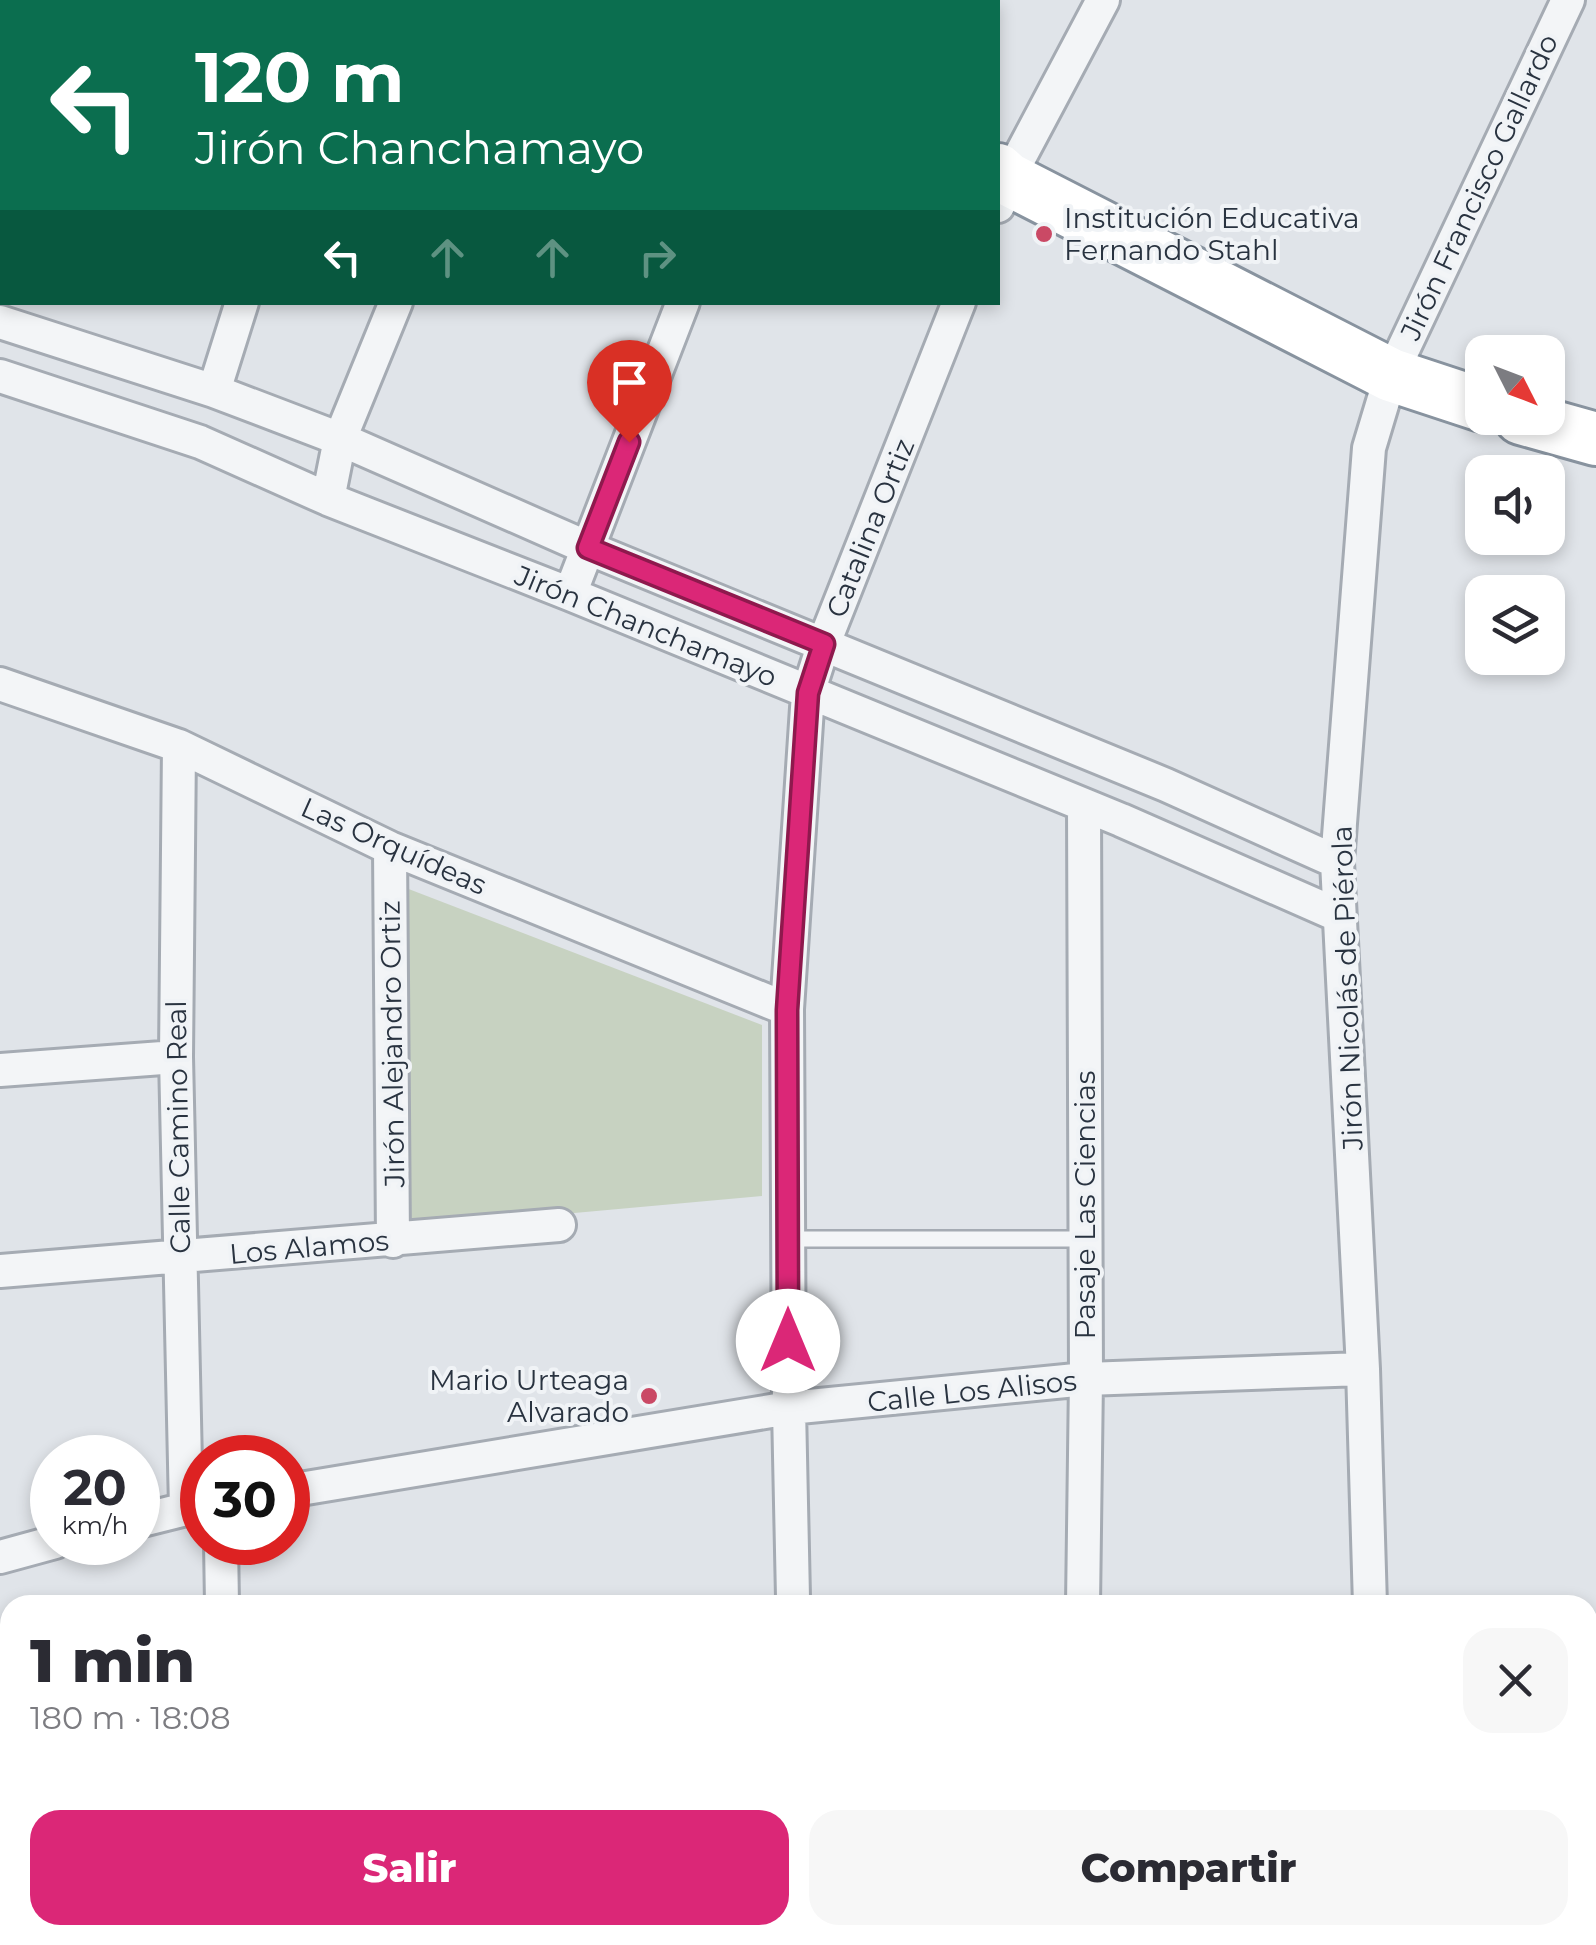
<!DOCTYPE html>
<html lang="es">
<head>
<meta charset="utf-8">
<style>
  :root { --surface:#fff; --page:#f7f7f7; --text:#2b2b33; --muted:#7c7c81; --accent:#db2777 }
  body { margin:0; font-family:Montserrat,sans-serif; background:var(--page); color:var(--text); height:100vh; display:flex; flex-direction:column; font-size:38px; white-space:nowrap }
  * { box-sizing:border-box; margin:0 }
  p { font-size:32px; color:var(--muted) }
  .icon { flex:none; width:55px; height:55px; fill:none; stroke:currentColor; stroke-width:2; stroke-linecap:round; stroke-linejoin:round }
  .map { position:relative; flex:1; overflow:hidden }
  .side { position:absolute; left:0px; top:1595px; width:1598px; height:350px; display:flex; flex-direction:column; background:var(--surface); border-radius:30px 30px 0 0; box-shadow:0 5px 15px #0003 }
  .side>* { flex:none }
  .hud { position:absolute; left:0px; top:0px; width:1000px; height:305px; box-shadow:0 5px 15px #0003; background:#0b6e4f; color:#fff; overflow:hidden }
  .needle { width:65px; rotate:132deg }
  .buttons { position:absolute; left:1465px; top:335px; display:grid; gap:20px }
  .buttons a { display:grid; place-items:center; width:100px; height:100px; border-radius:20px; background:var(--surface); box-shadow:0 5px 15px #0003; font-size:50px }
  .speed { position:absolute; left:30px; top:1435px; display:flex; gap:20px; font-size:50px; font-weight:700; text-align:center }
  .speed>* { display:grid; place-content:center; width:130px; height:130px; border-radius:50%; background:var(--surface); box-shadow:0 5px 15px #0003; line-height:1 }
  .speed small { font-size:25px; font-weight:400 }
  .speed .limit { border:15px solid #d22; background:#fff; color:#111 }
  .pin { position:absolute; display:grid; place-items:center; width:85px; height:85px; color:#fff; margin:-102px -42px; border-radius:50% 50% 50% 0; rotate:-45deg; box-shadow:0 0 10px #0007 }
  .pin .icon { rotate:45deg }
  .me { position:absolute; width:110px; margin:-55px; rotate:0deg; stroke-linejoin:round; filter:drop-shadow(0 0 8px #0008) }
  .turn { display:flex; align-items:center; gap:35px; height:210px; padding:0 30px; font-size:45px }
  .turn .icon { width:130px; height:130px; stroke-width:2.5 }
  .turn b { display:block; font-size:70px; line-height:85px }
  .lanes { display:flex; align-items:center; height:95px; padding:0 30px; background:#0003; justify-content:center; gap:50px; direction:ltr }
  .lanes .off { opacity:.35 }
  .round { display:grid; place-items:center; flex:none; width:105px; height:105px; border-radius:30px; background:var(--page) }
  .headline { display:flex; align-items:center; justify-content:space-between; height:170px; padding:0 30px }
  h1 { font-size:60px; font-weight:800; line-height:75px }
  .button { display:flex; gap:20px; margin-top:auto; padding:20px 30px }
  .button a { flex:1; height:115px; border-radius:30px; background:var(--accent); color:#fff; font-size:40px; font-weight:800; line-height:115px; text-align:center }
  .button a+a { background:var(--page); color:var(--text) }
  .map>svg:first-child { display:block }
  .green { fill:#c7d2c1 }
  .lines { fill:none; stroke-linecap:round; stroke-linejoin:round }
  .service-casing { stroke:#a5abb3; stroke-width:20 }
  .minor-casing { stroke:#a5abb3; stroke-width:38 }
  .trunk-casing { stroke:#88939f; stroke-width:58 }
  .service { stroke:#f3f5f7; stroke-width:15 }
  .minor { stroke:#f3f5f7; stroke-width:32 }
  .trunk { stroke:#fff; stroke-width:52 }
  .route-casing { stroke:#8e194d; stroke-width:25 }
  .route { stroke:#db2777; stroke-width:18 }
  .poi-dot { fill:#ca4965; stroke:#f0f3f6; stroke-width:4 }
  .labels { text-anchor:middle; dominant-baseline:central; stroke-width:8; stroke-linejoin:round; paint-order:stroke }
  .street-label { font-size:28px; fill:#293340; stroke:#f0f3f6 }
  .poi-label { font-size:28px; fill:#293340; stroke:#f0f3f6; text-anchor:start }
</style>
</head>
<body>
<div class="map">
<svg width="1596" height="1945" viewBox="0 0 1596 1945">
  <rect width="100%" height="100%" fill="#e0e4e9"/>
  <path class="green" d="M406 888 762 1025V1196L410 1228Z"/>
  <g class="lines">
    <g class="service-casing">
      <path id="service" d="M788 1239H1086
        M337 1935 338 1945"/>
    </g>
    <g class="minor-casing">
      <path id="minor" d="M103 2 104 0
        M337 2V0
        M518 2 519 0
        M998 206 1008 179 1103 0
        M0 322 214 391 340 439 588 548 1166 785 1337 862
        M0 376 200 442 328 499 570 594 1121 820 1340 916
        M214 391 242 302
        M328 499 340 439 396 302
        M570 594 683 302
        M0 684 179 746 390 848 787 1009
        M179 746 176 1057 186 1509
        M390 848 393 1241
        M0 1070 176 1057
        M0 1271 559 1225
        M288 1491 789 1408 1086 1379 1363 1369
        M138 1521 202 1505
        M221 1542 222 1605
        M0 1557 55 1542
        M793 1598 789 1408 787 1009 808 693 824 643 959 302
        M1083 1605 1086 1379 1084 805
        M1370 1605 1363 1369 1337 862 1369 448 1391 375 1568 0
        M1378 1935 1379 1945
        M807 1945V1935
        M1079 1945V1935"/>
    </g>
    <g class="trunk-casing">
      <path id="trunk" d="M800 0 803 2
        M998 170 1008 179 1391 375 1482 405
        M1521 418 1596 439"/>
    </g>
    <use href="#service" class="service"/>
    <use href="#minor" class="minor"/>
    <use href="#trunk" class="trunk"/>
  </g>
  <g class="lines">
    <g class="route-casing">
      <path id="route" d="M629 442 588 548 824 644 808 693 787 1010 788 1341"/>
    </g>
    <use href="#route" class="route"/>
  </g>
  <g class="poi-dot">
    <circle cx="1044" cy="234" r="10"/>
    <circle cx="649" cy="1396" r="10"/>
  </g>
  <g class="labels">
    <g class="street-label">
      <text transform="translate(1479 187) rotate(-65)">Jirón Francisco Gallardo</text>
      <text transform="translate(870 528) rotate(-68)">Catalina Ortiz</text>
      <text transform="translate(646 626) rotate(22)">Jirón Chanchamayo</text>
      <text transform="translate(394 846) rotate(24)">Las Orquídeas</text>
      <text transform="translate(1347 988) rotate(-92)">Jirón Nicolás de Piérola</text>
      <text transform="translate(392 1044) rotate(-91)">Jirón Alejandro Ortiz</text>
      <text transform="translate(178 1127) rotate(-91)">Calle Camino Real</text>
      <text transform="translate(1085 1205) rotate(-90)">Pasaje Las Ciencias</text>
      <text transform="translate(309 1247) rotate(-5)">Los Alamos</text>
      <text transform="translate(972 1391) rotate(-6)">Calle Los Alisos</text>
    </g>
    <g class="poi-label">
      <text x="1064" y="218">Institución Educativa<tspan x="1064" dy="32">Fernando Stahl</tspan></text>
      <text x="629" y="1380" text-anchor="end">Mario Urteaga<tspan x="629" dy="32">Alvarado</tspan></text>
    </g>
  </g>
</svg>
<div class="buttons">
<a><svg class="needle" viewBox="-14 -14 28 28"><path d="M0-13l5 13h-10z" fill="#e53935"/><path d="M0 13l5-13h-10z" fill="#7c7c81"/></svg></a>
<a><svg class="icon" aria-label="sound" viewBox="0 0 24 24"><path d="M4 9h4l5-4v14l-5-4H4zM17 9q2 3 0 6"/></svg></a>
<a><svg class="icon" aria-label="layers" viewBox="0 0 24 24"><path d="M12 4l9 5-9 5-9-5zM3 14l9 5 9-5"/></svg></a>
</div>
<div class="speed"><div>20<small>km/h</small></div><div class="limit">30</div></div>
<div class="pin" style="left:629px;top:442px;background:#d93025"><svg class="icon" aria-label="arrive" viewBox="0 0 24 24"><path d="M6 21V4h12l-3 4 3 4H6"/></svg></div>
<svg class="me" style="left:788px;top:1341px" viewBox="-20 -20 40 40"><circle r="19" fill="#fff"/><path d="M0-13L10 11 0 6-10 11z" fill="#db2777"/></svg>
<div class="hud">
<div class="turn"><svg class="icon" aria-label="left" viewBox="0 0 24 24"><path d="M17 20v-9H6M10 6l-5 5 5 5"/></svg><div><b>120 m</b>Jirón Chanchamayo</div></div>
<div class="lanes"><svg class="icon" aria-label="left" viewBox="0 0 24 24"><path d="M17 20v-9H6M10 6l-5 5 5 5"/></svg><svg class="icon off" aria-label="ahead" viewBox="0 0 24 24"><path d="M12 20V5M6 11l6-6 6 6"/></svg><svg class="icon off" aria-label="ahead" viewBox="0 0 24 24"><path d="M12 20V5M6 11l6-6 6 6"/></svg><svg class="icon off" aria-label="right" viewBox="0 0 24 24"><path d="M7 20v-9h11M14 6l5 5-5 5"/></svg></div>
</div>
<section class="side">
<div class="headline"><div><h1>1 min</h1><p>180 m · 18:08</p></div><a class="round"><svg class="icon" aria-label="close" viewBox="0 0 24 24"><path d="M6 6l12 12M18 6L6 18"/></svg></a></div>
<div class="button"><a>Salir</a><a>Compartir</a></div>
</section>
</div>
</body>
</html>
